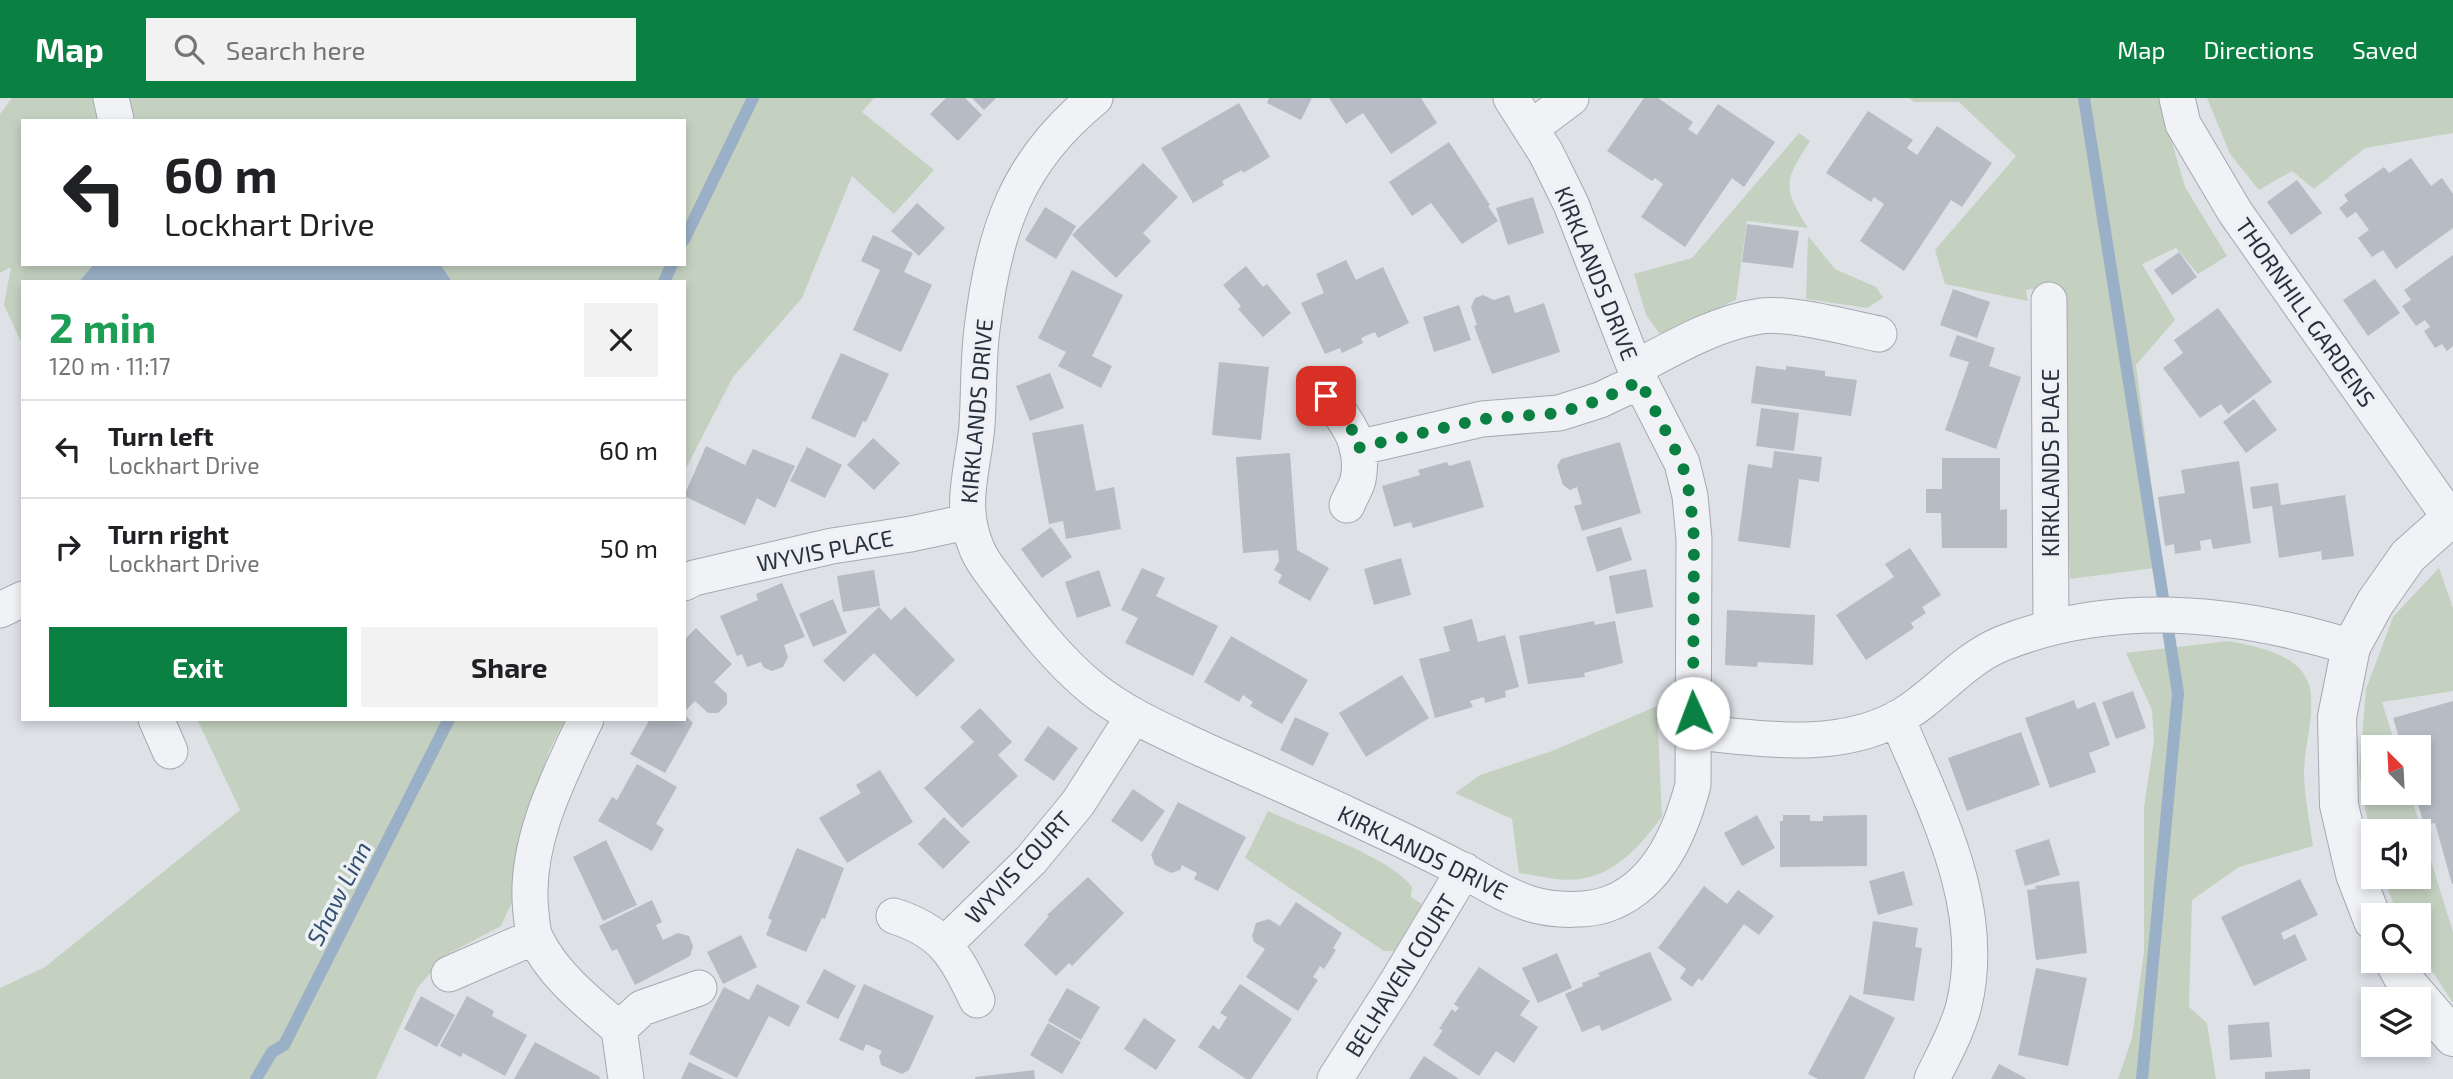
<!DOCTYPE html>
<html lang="en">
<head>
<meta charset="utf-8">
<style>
  :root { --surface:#fff; --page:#f2f2f2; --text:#202124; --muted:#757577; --line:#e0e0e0; --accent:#0b8043 }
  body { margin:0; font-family:"Exo 2",sans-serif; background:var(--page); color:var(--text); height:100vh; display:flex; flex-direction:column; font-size:26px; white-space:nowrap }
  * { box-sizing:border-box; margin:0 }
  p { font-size:23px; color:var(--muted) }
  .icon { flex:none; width:38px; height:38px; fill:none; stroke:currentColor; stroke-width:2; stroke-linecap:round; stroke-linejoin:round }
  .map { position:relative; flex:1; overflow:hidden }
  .drawer { position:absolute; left:21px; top:182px; width:665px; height:441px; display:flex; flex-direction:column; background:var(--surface); border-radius:0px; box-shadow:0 4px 10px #0003 }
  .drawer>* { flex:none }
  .guide { position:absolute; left:21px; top:21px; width:665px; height:147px; border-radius:0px; box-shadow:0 4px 10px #0003; background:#fff; color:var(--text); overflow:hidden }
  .needle { width:46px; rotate:336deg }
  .controls { position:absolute; left:2361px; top:637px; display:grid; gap:14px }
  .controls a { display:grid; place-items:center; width:70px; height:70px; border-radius:0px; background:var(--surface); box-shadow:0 4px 10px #0003; font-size:35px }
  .pin { position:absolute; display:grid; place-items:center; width:60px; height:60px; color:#fff; margin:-30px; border-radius:14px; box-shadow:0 4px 10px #0006 }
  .me { position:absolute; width:77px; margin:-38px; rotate:358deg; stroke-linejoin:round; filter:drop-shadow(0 0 5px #0008) }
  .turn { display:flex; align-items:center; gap:24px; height:147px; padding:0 28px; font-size:32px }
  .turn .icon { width:91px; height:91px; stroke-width:2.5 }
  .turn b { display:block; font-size:49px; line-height:60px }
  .round { display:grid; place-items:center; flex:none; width:74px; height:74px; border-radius:0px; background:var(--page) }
  .head { display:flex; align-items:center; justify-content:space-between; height:119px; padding:0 28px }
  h1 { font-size:42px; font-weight:700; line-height:52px; color:#1e9e55 }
  .primary-button { display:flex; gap:14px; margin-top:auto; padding:14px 28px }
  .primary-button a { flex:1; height:80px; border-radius:0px; background:var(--accent); color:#fff; font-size:28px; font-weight:700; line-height:80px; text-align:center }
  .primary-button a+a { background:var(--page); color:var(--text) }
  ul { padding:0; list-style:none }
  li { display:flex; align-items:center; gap:21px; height:98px; padding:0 28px; border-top:2px solid var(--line) }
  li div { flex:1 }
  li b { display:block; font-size:26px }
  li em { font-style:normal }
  header { display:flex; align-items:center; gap:42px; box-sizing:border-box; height:98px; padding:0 35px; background:var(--accent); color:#fff }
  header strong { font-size:33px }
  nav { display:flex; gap:38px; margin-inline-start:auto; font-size:24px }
  .search { width:490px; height:63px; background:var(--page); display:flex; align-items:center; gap:18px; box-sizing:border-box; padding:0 24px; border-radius:0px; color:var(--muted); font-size:26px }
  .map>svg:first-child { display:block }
  .green { fill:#c4d1c0; fill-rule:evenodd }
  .water { fill:#9ab0c6 }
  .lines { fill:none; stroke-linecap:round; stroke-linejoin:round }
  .stream { stroke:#9ab0c6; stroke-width:12 }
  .building { fill:#b6bbc4 }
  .minor-casing { stroke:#a4a9b1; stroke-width:37 }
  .tertiary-casing { stroke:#a4a9b1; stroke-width:40 }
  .minor { stroke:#f1f2f6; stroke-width:35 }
  .tertiary { stroke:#f1f2f6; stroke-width:38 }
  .route { stroke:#0b8043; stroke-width:12; stroke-dasharray:0 21.6 }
  .labels { text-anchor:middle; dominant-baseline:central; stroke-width:7; stroke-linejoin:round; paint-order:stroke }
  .street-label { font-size:23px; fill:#28303d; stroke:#edf1f5 }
  .water-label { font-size:24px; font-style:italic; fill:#34506f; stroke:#edf1f5 }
</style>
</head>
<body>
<header>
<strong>Map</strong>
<div class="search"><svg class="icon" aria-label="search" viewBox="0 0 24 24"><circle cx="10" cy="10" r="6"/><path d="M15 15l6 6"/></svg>Search here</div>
<nav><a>Map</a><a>Directions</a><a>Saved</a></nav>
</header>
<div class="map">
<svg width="2453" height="981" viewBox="0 0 2453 981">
  <rect width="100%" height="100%" fill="#dee2e7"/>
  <path class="green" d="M12 0H874L862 14 934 72 894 116 852 78 802 200 733 279 684 374V184H23V248L4 207 11 169 0 175V16ZM23 23H684V166H23Z
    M1909 0H2159L2185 89 2227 158 2198 176 2176 150 2142 166 2175 222 2136 267 2162 469 2070 481 2060 208 2056 187 2026 192 2028 203 1945 186 1935 152 2016 58 1959 4H1914Z
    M2207 0H2453V35L2365 50 2314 91 2292 73 2259 92 2230 56Z
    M1799 35 1810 43C1784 83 1782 89 1808 130L1747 123 1736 202C1714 210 1680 238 1659 235L1646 217 1634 176 1692 160Z
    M1808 138 1835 171 1876 189 1883 200 1867 210 1806 201Z
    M2439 470 2453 510V593L2382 604 2396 649H2373V695H2410L2453 834V905L2419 853 2418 817H2398L2383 779H2418V733H2373V752L2359 675 2366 591 2393 519Z
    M2228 543C2259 549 2309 557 2311 598 2313 622 2305 648 2304 673 2304 698 2310 724 2313 748L2239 769 2192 802 2189 909 2207 925 2216 981H2118L2132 940 2144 854V709L2154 643 2152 612 2126 555Z
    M1657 608 1662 719C1641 746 1617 776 1580 781 1561 784 1537 777 1519 775L1512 721 1455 695 1480 677 1552 653Z
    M197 621H565L549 653 519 745 513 802 501 828 448 856 418 889 376 981H0V890L45 869 240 712Z
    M1268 713C1304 730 1391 759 1412 789L1411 799 1422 806 1394 853H1384L1245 760Z"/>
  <path class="water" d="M94 166H440L452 184H79Z"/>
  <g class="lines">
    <path class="stream" d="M2084 0 2178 595 2142 981
      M684 142 753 0
      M664 184 672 166
      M256 981 272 954 284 947 449 621"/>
  </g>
  <path class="building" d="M946 0H965L982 17 958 43 930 16Z
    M972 0H996L984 12Z
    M1269 0H1312L1301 22 1267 5Z
    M1329 0H1421L1437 25 1391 56 1363 15 1346 26Z
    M1644 0H1658L1693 24 1688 31 1697 37 1718 6 1775 44 1744 89 1732 80 1685 149 1641 119 1663 86 1655 80 1652 83 1607 53Z
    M1239 5 1270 59 1243 75 1242 72 1222 83 1224 87 1193 105 1161 50Z
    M1868 13 1913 42 1907 50 1917 57 1937 28 1992 65 1962 109 1951 102 1904 173 1860 143 1884 106 1874 99 1871 104 1826 75Z
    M1449 44 1490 107 1488 108 1498 123 1462 146 1431 105 1412 118 1389 84Z
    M2411 60 2431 88 2442 80 2453 96V130L2396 171 2383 152 2372 159 2358 140 2369 132 2356 114 2347 120 2339 110 2348 103 2344 97 2384 69 2389 75Z
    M1143 65 1178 99 1143 135 1151 143 1116 180 1072 137Z
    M2297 82 2322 115 2291 137 2267 104Z
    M1533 99 1544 135 1508 147 1496 110Z
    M917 105 945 130 919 158 891 133Z
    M1045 109 1076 128 1056 161 1025 142Z
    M1747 126 1799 133 1793 170 1742 164Z
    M873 137 913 155 904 174 932 187 901 254 853 232 880 172 861 163Z
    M2179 154 2197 179 2172 197 2154 172Z
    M2453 157V248L2447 253 2442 246 2435 250 2424 233 2430 229 2425 222 2416 228 2402 208 2411 202 2404 192Z
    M1346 162 1356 182 1383 169 1409 225 1378 240 1375 234 1361 240 1363 245 1342 255 1340 250 1325 256 1301 205 1324 195 1316 176Z
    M1246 168 1263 189 1267 186 1291 215 1263 239 1238 211 1241 208 1223 187Z
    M1072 172 1123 197 1092 258 1112 268 1101 290 1058 268 1066 254 1038 240Z
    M2375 181 2400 215 2368 238 2343 202Z
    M1953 191 1990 204 1977 240 1940 227Z
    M1483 197 1494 202 1509 197 1515 215 1544 205 1560 254 1492 276 1474 228 1477 227 1471 209 1475 200Z
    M1459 207 1471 242 1434 254 1423 219Z
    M2218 210 2272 284 2228 316 2221 306 2200 320 2163 270 2183 255 2174 242Z
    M1957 237 1995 250 1989 268 2021 279 1996 351 1945 332 1969 264 1949 258Z
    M841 255 889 276 866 324 863 323 855 340 811 320Z
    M1219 264 1269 269 1261 342 1212 337Z
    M1756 268 1786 272V268L1825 273V278L1857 282 1851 318 1751 305Z
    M1050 275 1064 310 1030 323 1016 288Z
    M2254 301 2277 332 2246 355 2223 324Z
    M1761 310 1799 315 1794 353 1756 348Z
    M1083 326 1096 393 1114 389 1121 431 1066 441 1063 423 1049 426 1032 335Z
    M873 340 900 365 874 392 847 367Z
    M1620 344 1641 415 1582 433 1574 408 1582 406 1577 389 1570 392 1563 387 1557 368 1561 361Z
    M706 348 745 367 753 351 795 368 775 410 757 400 745 427 684 398Z
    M807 349 842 367 825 400 790 383Z
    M1774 353 1822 359 1819 384 1799 381 1790 450 1738 443 1748 366 1772 370Z
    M1290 355 1297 452 1329 470 1310 503 1278 485 1282 477 1274 472 1279 463 1278 452 1243 455 1236 359Z
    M1942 360H2000V412L2007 411V450H1942L1941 415H1926V391H1942Z
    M1470 362 1484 409 1413 430 1411 424 1394 429 1382 388 1420 377 1418 372 1447 364 1449 368Z
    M2239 363 2251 445 2213 451 2211 441 2200 443 2201 452 2175 456 2174 446 2165 448 2158 399 2185 395 2181 372Z
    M2278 385 2281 407 2345 397 2354 458 2322 462 2321 453 2279 460 2272 408 2253 411 2250 389Z
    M1051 429 1072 459 1042 480 1021 451Z
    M1621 429 1632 462 1597 474 1586 439Z
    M1910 450 1941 497 1922 509 1926 515 1911 525 1914 530 1866 562 1836 517 1894 479 1885 466Z
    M1401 460 1411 497 1374 507 1364 471Z
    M1142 470 1165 480 1156 498 1218 528 1193 578 1125 545 1138 520 1121 512Z
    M1646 471 1653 509 1616 516 1609 478Z
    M874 472 880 508 843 514 837 478Z
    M1099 472 1111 508 1077 520 1065 484Z
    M782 485 805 539 784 547 788 559 783 569 772 573 763 569 761 564 747 569 742 556 737 558 720 518 758 502 756 496Z
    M833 501 847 535 813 549 799 516Z
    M879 509 891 522 905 509 955 562 917 599 874 555 844 584 823 563Z
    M1727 512 1815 517 1813 567 1758 564 1757 569 1725 567Z
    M1472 521 1478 544 1505 537 1519 589 1505 593 1506 599 1485 605 1484 599 1470 603 1473 609 1435 620 1419 561 1450 553 1443 529Z
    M1594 523 1595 527 1615 523 1623 565 1584 575 1585 579 1528 586 1519 538Z
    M696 530 732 566 714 584 727 596V606L718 615H708L695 603 684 614V542Z
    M1231 538 1308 582 1282 626 1250 608 1253 604 1243 597 1239 604 1204 584Z
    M1402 577 1429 620 1366 659 1339 615Z
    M2133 593 2146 630 2116 641 2102 604Z
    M2074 602 2077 611 2095 604 2110 647 2089 655 2096 674 2050 690 2025 620Z
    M2453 603V786H2452L2435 725 2424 727 2415 695H2418V649H2402L2393 620Z
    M980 610 1012 644 998 657 1018 678 962 730 924 690 974 644 960 629Z
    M684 616 693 625 665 675 630 656 650 621H684Z
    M1295 619 1329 635 1313 668 1280 652Z
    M1048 628 1078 650 1054 683 1024 662Z
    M2021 634 2040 687 1967 713 1948 660Z
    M637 666 677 689 656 726 664 731 652 753 598 723 612 699 617 702Z
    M880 672 913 724 847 765 819 720 861 695 856 687Z
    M1133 691 1165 713 1142 744 1111 723Z
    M1178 704 1246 739 1218 793 1194 781 1197 775 1182 767 1180 772 1171 775 1155 767 1151 757Z
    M1757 717 1775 750 1742 768 1724 735Z
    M1783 717H1810V723H1823V718L1867 717V768L1780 769V723H1783Z
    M944 719 970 744 943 771 918 746Z
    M2049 741 2060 777 2025 788 2015 752Z
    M606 742 637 807 603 823 573 759Z
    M797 750 844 770 825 821 822 820 806 854 766 837 772 822 768 820Z
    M1904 773 1913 807 1878 817 1869 783Z
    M1088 779 1124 815 1072 868 1069 865 1056 878 1024 847 1049 818 1047 817Z
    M2300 781 2318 817 2281 835 2284 842 2295 836 2307 862 2254 888 2221 819Z
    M2079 783 2087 855 2036 862 2027 792 2036 791 2035 788Z
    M1704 788 1727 806 1738 792 1774 818 1759 837 1744 826 1702 883 1699 880 1692 889 1680 880 1686 871 1658 850Z
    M652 802 662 824 656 827 663 842 678 835 689 838 693 848 690 858 635 887 617 851 612 853 599 828Z
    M1296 804 1342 835 1333 850 1336 852 1324 871 1320 868 1313 879 1318 882 1298 913 1246 879 1265 851 1254 844 1252 838 1256 825 1269 821 1280 828Z
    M1873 823 1918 830 1915 849 1922 850 1914 903 1863 896Z
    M741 837 757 869 723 886 707 854Z
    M1650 854 1672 902 1602 933 1599 927 1582 934 1565 896 1583 888 1582 885 1600 878 1598 875Z
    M1557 855 1572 890 1538 905 1522 870Z
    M1479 869 1530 903 1520 917 1538 929 1514 965 1496 953 1479 978 1433 947 1443 932 1439 931 1452 911 1455 914 1459 910 1454 906Z
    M2036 870 2087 880 2068 968 2018 957Z
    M824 871 856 888 838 921 806 905Z
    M757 886 800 908 789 929 769 918 737 980 689 956 724 889 749 902Z
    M864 886 934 918 909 972 902 976 881 967 879 958 882 953 866 946 863 953 839 942Z
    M1240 886 1292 921 1251 981H1246L1198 949 1213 927 1219 932 1227 919 1220 915Z
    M1067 890 1100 909 1081 942 1048 923Z
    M1850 897 1895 920 1864 981H1818L1808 976Z
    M421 898 455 917 437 949 404 931Z
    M467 898 494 913 492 918 527 937 505 978 463 955 461 959 440 948Z
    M1144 920 1176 942 1156 972 1124 951Z
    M2269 924 2272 959 2230 962 2228 927Z
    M1048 925 1081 944 1062 976 1030 957Z
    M535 944 600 979 599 981H514Z
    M1424 958 1459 981H1409Z
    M689 964 724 981H681Z
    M1999 966 2007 970 2027 981H1991Z
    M2310 971V981H2265V974Z
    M1034 972 1035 981H975V979Z"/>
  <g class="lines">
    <g class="minor-casing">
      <path id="minor" d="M111 0 116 22
        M1095 0C1016 64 994 133 982 231 978 263 979 295 977 328 973 373 958 407 977 451 982 464 992 475 1000 486 1027 522 1057 562 1093 591 1126 617 1164 633 1202 651 1251 673 1300 694 1349 717 1387 735 1425 752 1462 772 1485 784 1505 798 1531 806 1554 813 1591 814 1613 804 1660 784 1681 732 1693 687L1694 441 1690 398 1682 365 1640 283 1571 106 1546 55 1511 0
        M2177 0 2183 26 2235 114 2450 420
        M1531 30 1571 0
        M2049 202 2051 528
        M1635 270C1675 249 1715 225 1761 218 1789 214 1849 230 1879 236
        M1326 298C1347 322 1365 347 1358 382 1356 390 1350 399 1347 407
        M1357 350 1482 321 1559 315 1600 302 1640 283
        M684 485 694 480 832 448 911 436 967 424
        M0 512 23 501
        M1897 620C1934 710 1988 807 1964 907 1958 932 1943 958 1932 981
        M156 621 170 653
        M586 621C558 680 523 748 531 815 532 823 532 833 536 841 553 877 589 905 619 931L626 981
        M1694 634C1762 640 1834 654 1898 620 1935 600 1961 563 2001 546 2114 501 2238 514 2351 549
        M894 818C944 834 955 857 977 902
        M945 846 1031 762 1078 705 1133 619
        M449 876 534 839
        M619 931 642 910 699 890
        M1335 981 1397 884 1464 772"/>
    </g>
    <g class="tertiary-casing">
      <path id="tertiary" d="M2373 823 2355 776 2339 707 2337 619 2351 549 2375 505 2408 458 2453 418
        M2394 863 2405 883 2453 939"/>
    </g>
    <use href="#minor" class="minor"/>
    <use href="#tertiary" class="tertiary"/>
  </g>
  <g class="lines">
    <path class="route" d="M1326 298 1350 325 1357 350 1482 321 1559 315 1600 302 1640 283 1682 365 1690 398 1694 440 1693 615"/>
  </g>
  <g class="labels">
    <g class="street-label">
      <text transform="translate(1597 175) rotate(68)">KIRKLANDS DRIVE</text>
      <text transform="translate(2306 214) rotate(55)">THORNHILL GARDENS</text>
      <text transform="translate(976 313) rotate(-85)">KIRKLANDS DRIVE</text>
      <text transform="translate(2050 365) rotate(-90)">KIRKLANDS PLACE</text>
      <text transform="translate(825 452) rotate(-11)">WYVIS PLACE</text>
      <text transform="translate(1423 754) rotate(26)">KIRKLANDS DRIVE</text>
      <text transform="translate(1018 769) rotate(-47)">WYVIS COURT</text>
      <text transform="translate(1400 877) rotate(-58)">BELHAVEN COURT</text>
    </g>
    <g class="water-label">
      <text transform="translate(338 795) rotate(-63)">Shaw Linn</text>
    </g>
  </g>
</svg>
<div class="controls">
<a><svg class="needle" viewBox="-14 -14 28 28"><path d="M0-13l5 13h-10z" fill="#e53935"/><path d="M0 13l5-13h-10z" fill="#757577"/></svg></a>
<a><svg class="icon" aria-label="sound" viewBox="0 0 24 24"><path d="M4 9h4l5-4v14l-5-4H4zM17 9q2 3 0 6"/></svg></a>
<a><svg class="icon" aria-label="search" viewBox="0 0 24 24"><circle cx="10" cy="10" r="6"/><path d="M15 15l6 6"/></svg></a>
<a><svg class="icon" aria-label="layers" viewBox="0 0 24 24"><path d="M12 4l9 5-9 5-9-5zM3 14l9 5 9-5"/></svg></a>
</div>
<div class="pin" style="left:1326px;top:298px;background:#d93025"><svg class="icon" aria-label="arrive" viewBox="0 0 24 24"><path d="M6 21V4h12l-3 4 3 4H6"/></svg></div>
<svg class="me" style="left:1693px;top:615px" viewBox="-20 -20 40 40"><circle r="19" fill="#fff"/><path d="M0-13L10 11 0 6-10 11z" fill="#0b8043"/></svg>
<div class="guide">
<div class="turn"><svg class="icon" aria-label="left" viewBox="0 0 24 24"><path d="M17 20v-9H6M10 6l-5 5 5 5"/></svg><div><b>60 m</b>Lockhart Drive</div></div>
</div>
<section class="drawer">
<div class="head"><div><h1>2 min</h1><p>120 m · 11:17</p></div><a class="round"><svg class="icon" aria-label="close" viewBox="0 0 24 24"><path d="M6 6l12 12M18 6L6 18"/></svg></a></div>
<ul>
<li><svg class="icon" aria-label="left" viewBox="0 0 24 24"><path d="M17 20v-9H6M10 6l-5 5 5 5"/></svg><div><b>Turn left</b><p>Lockhart Drive</p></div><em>60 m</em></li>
<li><svg class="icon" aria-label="right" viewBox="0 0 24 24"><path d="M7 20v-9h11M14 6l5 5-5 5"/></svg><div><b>Turn right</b><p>Lockhart Drive</p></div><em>50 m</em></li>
</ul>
<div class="primary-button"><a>Exit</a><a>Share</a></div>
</section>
</div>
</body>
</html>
